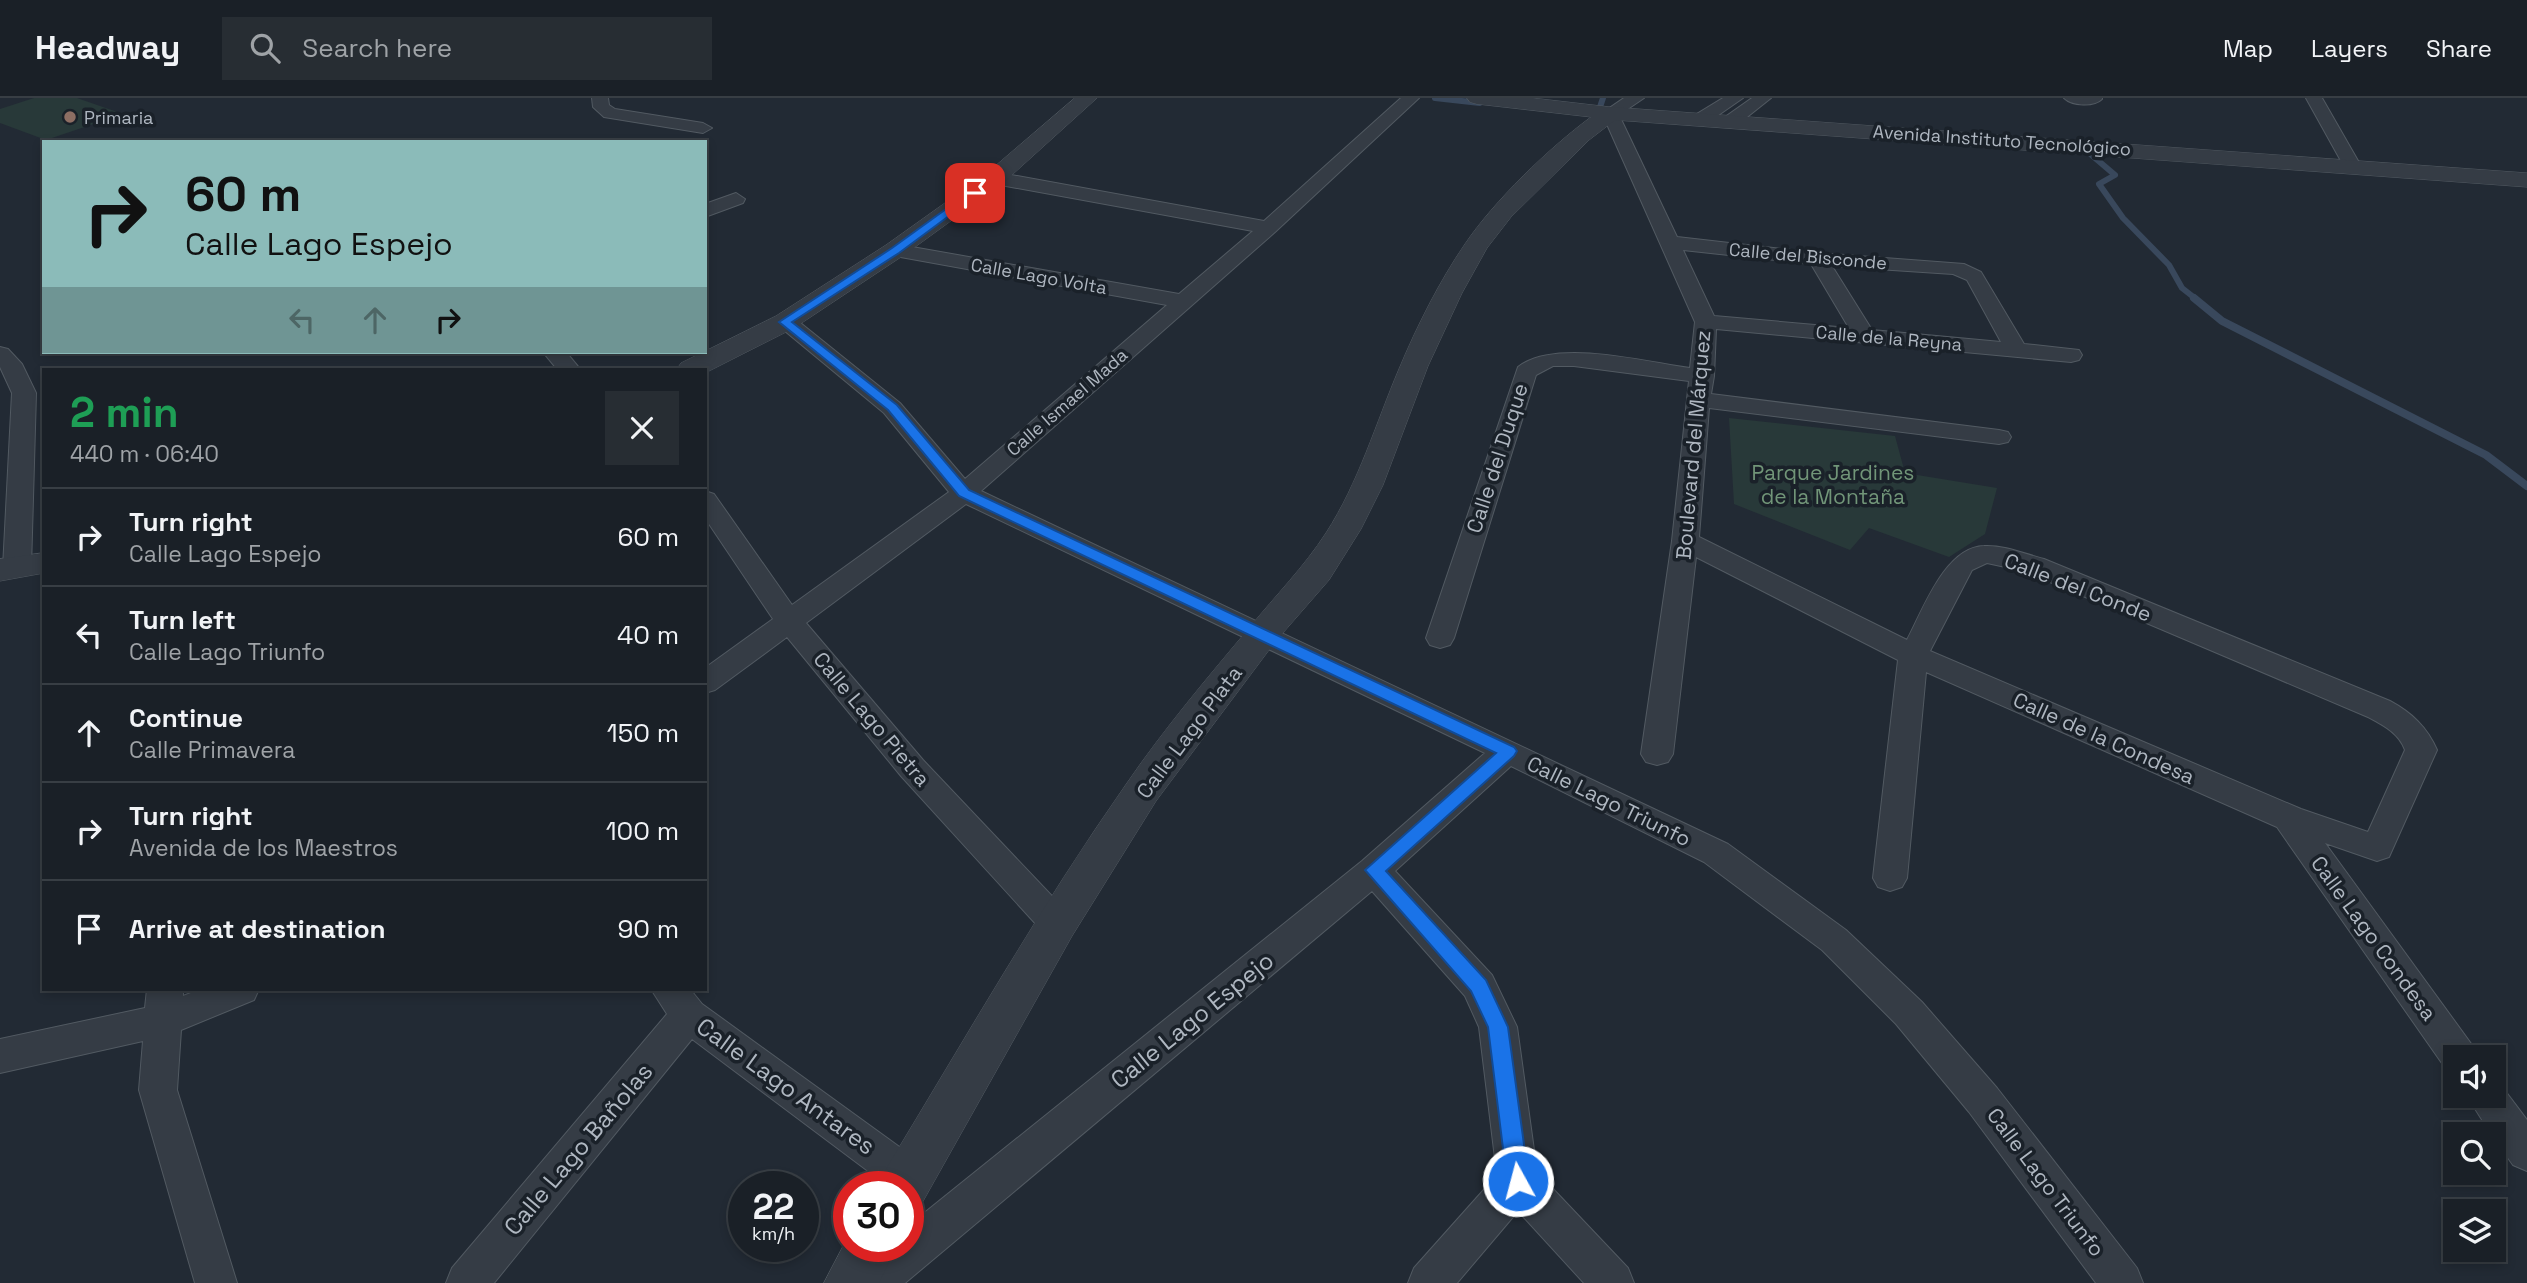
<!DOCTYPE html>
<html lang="en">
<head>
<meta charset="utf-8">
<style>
  :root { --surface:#1a2027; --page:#272d33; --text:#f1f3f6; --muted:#9fa3a7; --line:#383e44 }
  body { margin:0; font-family:"Space Grotesk",sans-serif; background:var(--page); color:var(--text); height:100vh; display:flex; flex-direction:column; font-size:26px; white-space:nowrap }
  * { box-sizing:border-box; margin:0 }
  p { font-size:23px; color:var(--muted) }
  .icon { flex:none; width:38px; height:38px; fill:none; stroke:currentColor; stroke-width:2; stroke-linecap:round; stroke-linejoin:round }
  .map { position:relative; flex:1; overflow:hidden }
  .side { position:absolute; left:42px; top:270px; width:665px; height:623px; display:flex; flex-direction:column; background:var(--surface); border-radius:0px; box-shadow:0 4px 10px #0003,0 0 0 2px var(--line) }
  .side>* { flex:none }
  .guide { position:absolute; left:42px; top:42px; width:665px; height:214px; border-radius:0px; box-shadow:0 4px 10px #0003,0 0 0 2px var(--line); background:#8bbbb9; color:#111; overflow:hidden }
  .tools { position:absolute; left:2443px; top:947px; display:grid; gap:14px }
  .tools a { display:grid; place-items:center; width:63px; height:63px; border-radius:0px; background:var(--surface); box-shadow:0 4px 10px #0003,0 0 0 2px var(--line); font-size:35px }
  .speed { position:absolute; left:728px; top:1073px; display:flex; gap:14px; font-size:35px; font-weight:700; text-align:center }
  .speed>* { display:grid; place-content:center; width:91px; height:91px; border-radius:50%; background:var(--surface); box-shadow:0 4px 10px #0003,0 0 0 2px var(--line); line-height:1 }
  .speed small { font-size:18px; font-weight:400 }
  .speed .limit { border:10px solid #d22; background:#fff; color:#111 }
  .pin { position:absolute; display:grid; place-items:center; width:60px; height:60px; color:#fff; margin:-30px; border-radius:14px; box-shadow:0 4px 10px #0006 }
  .me { position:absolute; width:77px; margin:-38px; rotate:353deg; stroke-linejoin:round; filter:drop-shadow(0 0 5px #0008) }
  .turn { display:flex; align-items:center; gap:24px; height:147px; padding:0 28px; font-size:32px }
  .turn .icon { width:91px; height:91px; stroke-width:2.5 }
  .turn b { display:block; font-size:49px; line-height:60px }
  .lanes { display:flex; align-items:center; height:66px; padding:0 28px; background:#0003; justify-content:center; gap:35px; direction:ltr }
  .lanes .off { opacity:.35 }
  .round { display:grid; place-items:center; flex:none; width:74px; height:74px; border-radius:0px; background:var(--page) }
  .overview { display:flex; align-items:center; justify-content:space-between; height:119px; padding:0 28px }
  h1 { font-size:42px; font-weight:800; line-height:52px; color:#1e9e55 }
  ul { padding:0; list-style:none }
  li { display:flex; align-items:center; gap:21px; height:98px; padding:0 28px; border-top:2px solid var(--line) }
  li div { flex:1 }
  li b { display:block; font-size:26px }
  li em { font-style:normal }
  header { display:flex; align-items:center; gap:42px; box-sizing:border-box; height:98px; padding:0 35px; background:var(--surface); border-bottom:2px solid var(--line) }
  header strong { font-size:33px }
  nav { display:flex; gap:38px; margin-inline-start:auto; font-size:24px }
  .search { width:490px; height:63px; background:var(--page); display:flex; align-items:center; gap:18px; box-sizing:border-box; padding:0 24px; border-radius:0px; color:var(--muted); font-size:26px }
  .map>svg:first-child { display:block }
  .green { fill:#283939 }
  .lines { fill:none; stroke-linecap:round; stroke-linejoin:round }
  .stream-far1 { stroke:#39485c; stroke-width:6 }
  .stream { stroke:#39485c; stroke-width:8 }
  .minor-casing { stroke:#525a62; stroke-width:2 }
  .tertiary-casing { stroke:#525a62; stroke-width:1 }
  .minor { fill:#353c45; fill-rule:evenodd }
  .tertiary { fill:#353c45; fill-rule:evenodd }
  .route { fill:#1a73e8; stroke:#114b97; stroke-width:2 }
  .education-dot { fill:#8d6e63; stroke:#1a2129; stroke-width:2.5 }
  .labels { text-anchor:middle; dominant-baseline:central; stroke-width:7; stroke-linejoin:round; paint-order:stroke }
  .far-poi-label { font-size:18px; fill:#afb7c1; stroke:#1a2129; text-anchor:start }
  .far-street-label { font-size:18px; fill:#afb7c1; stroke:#1a2129 }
  .street-label { font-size:21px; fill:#afb7c1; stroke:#1a2129 }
  .park-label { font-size:21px; fill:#719578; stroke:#1a2129 }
  .near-street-label { font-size:24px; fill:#afb7c1; stroke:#1a2129 }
</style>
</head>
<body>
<header>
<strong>Headway</strong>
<div class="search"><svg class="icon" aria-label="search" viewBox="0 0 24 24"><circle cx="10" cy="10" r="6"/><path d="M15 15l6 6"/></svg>Search here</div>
<nav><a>Map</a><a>Layers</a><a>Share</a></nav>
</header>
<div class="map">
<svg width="2527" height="1185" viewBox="0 0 2527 1185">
  <rect width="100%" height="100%" fill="#222a34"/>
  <path class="green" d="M34 0H77L123 16 46 42 0 25V11Z
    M1729 320 1895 338 1905 375 1997 390 1985 436 1949 459 1869 430 1850 452 1734 406Z"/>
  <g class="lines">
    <path class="stream-far1" d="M1435 0 1480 5
      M1597 18 1603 0
      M2088 54 2115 77 2099 86 2123 120 2169 167 2182 190 2196 201"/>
    <path class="stream" d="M2194 200 2222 223 2486 357 2527 388"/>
    <g class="minor-casing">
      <path id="minor" d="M592 0H608L609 7 615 11 703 25 712 30 703 35 604 19 593 9Z
        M1401 0H1419L1275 134 981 393 1728 746 1846 832 1922 904 1997 990 2137 1170 2143 1185H2096L1969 1014 1896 926 1822 852 1704 764 1511 668 1395 773 1492 877 1517 929 1537 1074 1628 1170 1634 1185H1584L1518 1113 1457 1185H1408L1414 1170 1497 1077 1479 929 1465 898 1372 793 905 1185H851L857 1170 884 1148H908V1128L1362 763 1485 655 966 406 806 525 923 662 1069 816 1074 826 1069 836 1057 840 1045 836 901 678 787 539 715 592 705 595V570L773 521 705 420V393L714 396 792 507 949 394 884 315 774 224 777 219H793L900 305 965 381 1167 207 895 158 888 156 885 152 888 148 895 146 1179 196 1253 133 995 86 986 80 995 74 1264 123Z
        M1624 0H1644L1619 17 1677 139 1818 155 1964 166 1981 174 2024 246 2079 252 2082 257 2079 262 2071 264 1716 231 1714 278 1711 296 1999 332 2008 334 2011 339 2008 344 1999 346 1709 310 1699 439 1907 542C1923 512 1945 449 1984 448 2004 447 2025 456 2044 461L2390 603C2412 615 2427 629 2437 652L2389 759 2377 763 2325 745 2472 947 2478 959H2455V974L2446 971 2277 729 1926 574 1907 780 1902 789 1890 793 1878 789 1873 780 1898 562 1696 459 1673 656 1668 664 1657 667 1646 664 1641 656 1672 443 1689 283 1574 268H1553L1536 277 1454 540 1450 547 1440 550 1430 547 1426 540 1518 269C1555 240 1645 264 1690 270L1695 224 1602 15ZM1683 152 1811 166 1849 230 1714 218ZM1832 168 1953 176 1967 182 2001 244 1872 232ZM1987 465 2024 473 2368 619C2383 627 2399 635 2405 652L2368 734 2301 711 1930 553 1972 472Z
        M1723 0H1743L1707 25H1695L1692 21 1695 17Z
        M1752 0H1771L1737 27H1725L1722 23 1725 19Z
        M2064 0H2102V1C2094 9 2072 8 2064 0Z
        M2306 0H2322L2361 68 2358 72H2346Z
        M736 95 745 101 743 105 705 119V106Z
        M0 249 8 251 22 266 36 295 31 470 27 476 17 479 7 476 3 470 12 295 0 269Z
        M543 254H566L580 271H557Z
        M147 891H183V898L201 891H259L254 902 181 932 177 992 237 1185H195L139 992 143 943 0 975V941L145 910Z
        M651 891H690L702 906 923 1066 929 1080 923 1094 909 1099 908 1088H888L692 941 494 1185H446L452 1170 667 916Z
        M2494 983 2500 986 2527 1022V1073L2513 1067 2494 1040V1036H2491L2467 998H2494Z"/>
    </g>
    <g class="tertiary-casing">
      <path id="tertiary" d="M1075 0H1097L1003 85 904 157 794 230 705 275V271H677L681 265 776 218 886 147 987 75Z
        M1467 0H1532L1610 9 2527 75V89L1615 22 1589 42 1511 119 1487 150 1462 195 1428 268 1383 387 1361 431 1329 482 1275 544 1156 703 1072 838 922 1105 908 1110V1088H879L886 1071C965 941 1040 809 1127 685 1164 631 1208 579 1250 529 1276 497 1304 469 1326 435 1359 384 1376 325 1399 271 1417 228 1439 184 1465 146 1494 103 1549 50 1591 19L1477 6 1470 4Z
        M44 455V475L0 483V461Z
        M849 1137V1148H897L879 1185H824Z"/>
    </g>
    <use href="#minor" class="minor"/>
    <use href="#tertiary" class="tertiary"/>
  </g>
  <path class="route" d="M971 93 980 95 899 155 792 224 897 307 969 392 1514 649 1517 653 1514 658 1386 773 1486 882 1508 929 1529 1083 1525 1090 1518 1093 1510 1090 1507 1083 1488 929 1471 893 1365 772 1496 655 959 398 888 312 779 224 892 150Z"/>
  <circle class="education-dot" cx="70" cy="19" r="7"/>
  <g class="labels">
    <g class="far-poi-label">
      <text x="84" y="19">Primaria</text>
    </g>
    <g class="far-street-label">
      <text transform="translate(2002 42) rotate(4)">Avenida Instituto Tecnológico</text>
      <text transform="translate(1808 158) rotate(5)">Calle del Bisconde</text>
      <text transform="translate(1039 178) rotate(10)">Calle Lago Volta</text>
      <text transform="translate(1889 240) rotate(5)">Calle de la Reyna</text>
      <text transform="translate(1067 304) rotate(-41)">Calle Ismael Mada</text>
    </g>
    <g class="street-label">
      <text transform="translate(1693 347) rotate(-85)">Boulevard del Márquez</text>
      <text transform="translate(1497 360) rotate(-72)">Calle del Duque</text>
      <text transform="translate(2078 489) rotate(21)">Calle del Conde</text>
      <text transform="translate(872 621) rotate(50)">Calle Lago Pietra</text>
      <text transform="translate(1189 634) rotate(-53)">Calle Lago Plata</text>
      <text transform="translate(2104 640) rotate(24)">Calle de la Condesa</text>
      <text transform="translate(1609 703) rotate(26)">Calle Lago Triunfo</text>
      <text transform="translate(2374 840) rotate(54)">Calle Lago Condesa</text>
      <text transform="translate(2046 1084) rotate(53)">Calle Lago Triunfo</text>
    </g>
    <g class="park-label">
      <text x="1833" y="374">Parque Jardines<tspan x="1833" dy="24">de la Montaña</tspan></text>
    </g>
    <g class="near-street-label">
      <text transform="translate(1192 922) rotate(-39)">Calle Lago Espejo</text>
      <text transform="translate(786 988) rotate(36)">Calle Lago Antares</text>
      <text transform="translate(578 1051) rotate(-50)">Calle Lago Bañolas</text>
    </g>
  </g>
</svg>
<div class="tools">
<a><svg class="icon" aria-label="sound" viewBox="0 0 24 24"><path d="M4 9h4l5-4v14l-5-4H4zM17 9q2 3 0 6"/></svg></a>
<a><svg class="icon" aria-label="search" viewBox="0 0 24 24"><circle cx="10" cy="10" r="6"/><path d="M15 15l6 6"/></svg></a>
<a><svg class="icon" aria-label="layers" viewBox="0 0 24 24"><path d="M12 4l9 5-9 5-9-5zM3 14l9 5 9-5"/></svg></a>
</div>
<div class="speed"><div>22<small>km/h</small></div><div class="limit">30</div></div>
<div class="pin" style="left:975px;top:95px;background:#d93025"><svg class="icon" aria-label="arrive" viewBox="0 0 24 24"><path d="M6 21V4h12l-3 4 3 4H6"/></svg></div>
<svg class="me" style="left:1518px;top:1083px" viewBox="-20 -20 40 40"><circle r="17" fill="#1a73e8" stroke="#fff" stroke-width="3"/><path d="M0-11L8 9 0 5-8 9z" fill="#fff"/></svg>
<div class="guide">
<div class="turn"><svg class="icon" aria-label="right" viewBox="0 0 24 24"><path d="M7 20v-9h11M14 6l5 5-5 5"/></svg><div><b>60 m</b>Calle Lago Espejo</div></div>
<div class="lanes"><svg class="icon off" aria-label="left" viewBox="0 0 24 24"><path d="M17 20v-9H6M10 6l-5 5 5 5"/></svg><svg class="icon off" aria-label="ahead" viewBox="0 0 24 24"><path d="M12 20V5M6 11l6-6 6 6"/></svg><svg class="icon" aria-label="right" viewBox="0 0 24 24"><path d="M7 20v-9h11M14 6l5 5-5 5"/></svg></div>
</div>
<section class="side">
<div class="overview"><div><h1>2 min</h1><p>440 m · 06:40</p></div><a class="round"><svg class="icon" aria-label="close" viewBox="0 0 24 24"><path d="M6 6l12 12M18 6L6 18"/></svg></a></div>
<ul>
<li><svg class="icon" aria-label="right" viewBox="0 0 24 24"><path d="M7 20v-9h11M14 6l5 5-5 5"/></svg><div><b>Turn right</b><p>Calle Lago Espejo</p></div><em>60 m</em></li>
<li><svg class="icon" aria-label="left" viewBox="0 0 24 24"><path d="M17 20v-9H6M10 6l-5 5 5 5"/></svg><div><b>Turn left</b><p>Calle Lago Triunfo</p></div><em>40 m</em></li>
<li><svg class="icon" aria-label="ahead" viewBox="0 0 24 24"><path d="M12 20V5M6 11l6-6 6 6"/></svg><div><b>Continue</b><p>Calle Primavera</p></div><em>150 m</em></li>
<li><svg class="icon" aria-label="right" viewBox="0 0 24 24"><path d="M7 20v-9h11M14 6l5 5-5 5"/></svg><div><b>Turn right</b><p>Avenida de los Maestros</p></div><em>100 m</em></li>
<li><svg class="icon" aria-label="arrive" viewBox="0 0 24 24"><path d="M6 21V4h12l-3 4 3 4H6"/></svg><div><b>Arrive at destination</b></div><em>90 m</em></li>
</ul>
</section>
</div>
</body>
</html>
